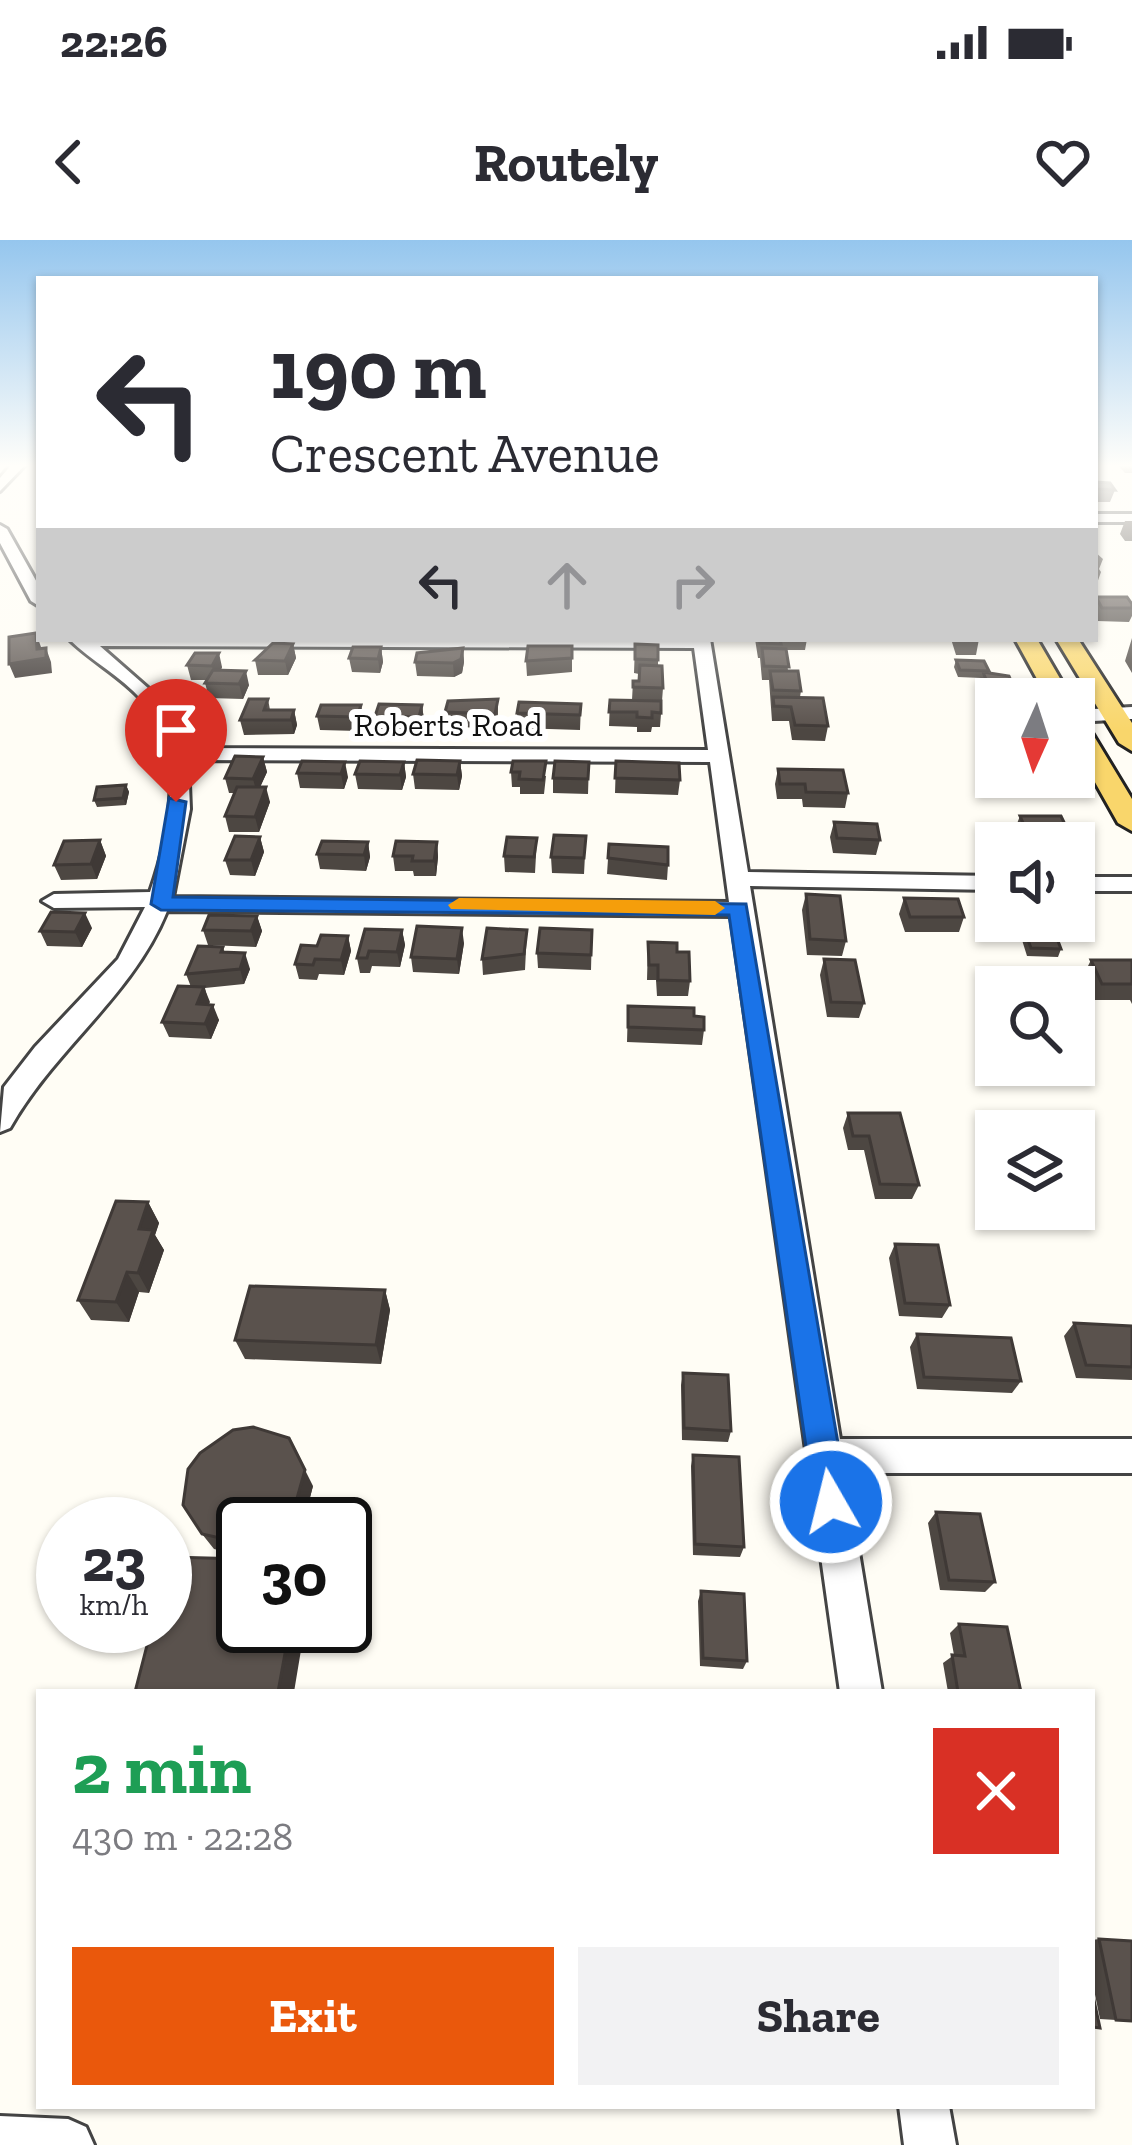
<!DOCTYPE html>
<html lang="en">
<head>
<meta charset="utf-8">
<style>
  :root { --surface:#fff; --page:#f2f2f3; --text:#2b2b33; --muted:#7c7c81; --accent:#ea580c }
  body { margin:0; font-family:"Zilla Slab",serif; background:var(--page); color:var(--text); height:100vh; display:flex; flex-direction:column; font-size:45px; white-space:nowrap }
  * { box-sizing:border-box; margin:0 }
  p { font-size:39px; color:var(--muted) }
  .icon { flex:none; width:66px; height:66px; fill:none; stroke:currentColor; stroke-width:2; stroke-linecap:round; stroke-linejoin:round }
  .map { position:relative; flex:1; overflow:hidden }
  .sheet { position:absolute; left:36px; top:1449px; width:1059px; height:420px; display:flex; flex-direction:column; background:var(--surface); border-radius:0px; box-shadow:0 3px 9px #0004 }
  .sheet>* { flex:none }
  .guide { position:absolute; left:36px; top:36px; width:1062px; height:366px; border-radius:0px; box-shadow:0 3px 9px #0004; background:#fff; color:var(--text); overflow:hidden }
  .needle { width:78px; rotate:183deg }
  .fabs { position:absolute; left:975px; top:438px; display:grid; gap:24px }
  .fabs a { display:grid; place-items:center; width:120px; height:120px; border-radius:0px; background:var(--surface); box-shadow:0 3px 9px #0004; font-size:60px }
  .speed { position:absolute; left:36px; top:1257px; display:flex; gap:24px; font-size:60px; font-weight:700; text-align:center }
  .speed>* { display:grid; place-content:center; width:156px; height:156px; border-radius:50%; background:var(--surface); box-shadow:0 3px 9px #0004; line-height:1 }
  .speed small { font-size:30px; font-weight:400 }
  .speed .limit { border:6px solid #111; border-radius:18px; background:#fff; color:#111 }
  .pin { position:absolute; display:grid; place-items:center; width:102px; height:102px; color:#fff; margin:-123px -51px; border-radius:50% 50% 50% 0; rotate:-45deg; box-shadow:0 0 12px #0007 }
  .pin .icon { rotate:45deg }
  .me { position:absolute; width:132px; margin:-66px; rotate:352deg; stroke-linejoin:round; filter:drop-shadow(0 0 9px #0008) }
  .turn { display:flex; align-items:center; gap:42px; height:252px; padding:0 36px; font-size:54px }
  .turn .icon { width:156px; height:156px; stroke-width:2.5 }
  .turn b { display:block; font-size:84px; line-height:102px }
  .lanes { display:flex; align-items:center; height:114px; padding:0 36px; background:#0003; justify-content:center; gap:60px; direction:ltr }
  .lanes .off { opacity:.35 }
  .round { display:grid; place-items:center; flex:none; width:126px; height:126px; border-radius:0px; background:var(--page) }
  .overview { display:flex; align-items:center; justify-content:space-between; height:204px; padding:0 36px }
  h1 { font-size:72px; font-weight:700; line-height:90px; color:#1e9e55 }
  .action { display:flex; gap:24px; margin-top:auto; padding:24px 36px }
  .action a { flex:1; height:138px; border-radius:0px; background:var(--accent); color:#fff; font-size:48px; font-weight:700; line-height:138px; text-align:center }
  .action a+a { background:var(--page); color:var(--text) }
  .status { display:flex; justify-content:space-between; align-items:center; height:84px; padding:0 60px; background:var(--surface); direction:ltr }
  .status svg { height:33px; fill:currentColor }
  header { display:flex; justify-content:space-between; align-items:center; height:156px; padding:0 36px; background:var(--surface); font-size:54px; font-weight:700 }
  .map>svg:first-child { display:block }
  .lines { fill:none; stroke-linecap:round; stroke-linejoin:round }
  .minor-casing { stroke:#444; stroke-width:6 }
  .major-casing { stroke:#222; stroke-width:6 }
  .minor { fill:#fff; fill-rule:evenodd }
  .major { fill:#f9d66b; fill-rule:evenodd }
  .wall { fill:#4d4742 }
  .shaded-wall { fill:#3f3936 }
  .building { fill:#5a524d; stroke:#3f3936; stroke-width:3 }
  .route { fill:#1a73e8; stroke:#114b97; stroke-width:3 }
  .slow { fill:#f59e0b }
  .labels { text-anchor:middle; dominant-baseline:central; stroke-width:12; stroke-linejoin:round; paint-order:stroke }
  .far-street-label { font-size:33px; fill:#111; stroke:#fff }
</style>
</head>
<body>
<div class="status"><b>22:26</b><svg viewBox="0 0 49 12"><path d="M0 12V9h3v3zM5 12V6h3v6zM10 12V3h3v9zM15 12V0h3v12zM26 1h20v11H26zM47 4h2v5h-2z"/></svg></div>
<header><svg class="icon" aria-label="back" viewBox="0 0 24 24"><path d="M15 5l-7 7 7 7"/></svg>Routely<svg class="icon" aria-label="heart" viewBox="0 0 24 24"><path d="M12 20l-8-8c-3-5 5-10 8-4 3-6 11-1 8 4z"/></svg></header>
<div class="map">
<svg width="1132" height="1905" viewBox="0 0 1132 1905">
  <rect width="100%" height="100%" fill="#fffdf5"/>
  <g class="lines">
    <g class="minor-casing">
      <path id="minor" d="M13 223H27L0 251V238Z
        M1095 274H1132V282H1095Z
        M0 285 7 289 39 346V366L31 361 0 303Z
        M69 399H710L748 632 996 636V650L750 646 840 1199H1132V1233H846L882 1452H840L731 676 167 671C132 757 55 808 10 888L0 892 4 847 35 807 118 719 145 667 54 668 42 661 54 654 150 652C170 595 187 510 142 460 121 436 91 421 69 399ZM100 406 694 408 708 510 186 508 165 463ZM188 520 710 522 729 662 173 657 190 569Z
        M1132 467V479L1074 482V470Z
        M1074 637H1132V651H1074Z
        M899 1866H949L956 1905H904Z
        M0 1876 68 1879 86 1887 94 1905H0Z"/>
    </g>
    <g class="major-casing">
      <path id="major" d="M1015 399H1037L1072 459H1048Z
        M1056 399H1078L1132 483V511L1119 503Z
        M1074 475 1083 478 1132 559V591L1118 583 1074 505Z"/>
    </g>
    <use href="#minor" class="minor"/>
    <use href="#major" class="major"/>
  </g>
  <path class="wall" d="M1116 223H1132V233H1125Z
    M1095 242 1115 250 1110 262H1095Z
    M1125 281H1132V301H1125L1120 294Z
    M1095 312 1103 319 1099 329 1101 332 1096 346Z
    M1096 357 1132 364V376L1129 382 1097 381 1095 378Z
    M1132 398V433L1125 421Z
    M755 399H807L805 410H786L788 431 801 451 800 457 828 486 825 501 792 500 789 481H772L769 440H762L760 418H758Z
    M951 399H979L976 415H956Z
    M293 404 296 418 288 435H258L255 420Z
    M635 404 658 405V426L663 448 660 487H652L651 492H637V487L609 486 610 460H632L633 441H639V434L634 433Z
    M572 406V432L527 436 526 421Z
    M381 407 383 422 380 433 352 432 349 418Z
    M463 408 464 422 462 433 454 437 417 436 415 422Z
    M195 413 222 427 221 430 249 445 243 459 209 458 205 443 207 440H191L187 425Z
    M956 420 988 432 1014 448 1011 459H996V511L993 505 996 498 983 475 988 462H984L978 446 981 438 958 437 954 427Z
    M268 459 270 470H294L297 485 294 494 244 495 240 480Z
    M498 459V474L496 488 447 487 445 472Z
    M581 464 580 490 518 488 517 473Z
    M361 465 363 480 359 491 320 490 317 476Z
    M422 465 424 480 421 492 377 491 375 476Z
    M263 517 267 532 260 547 270 562 259 592H229L225 576 234 553H229L225 538Z
    M302 521 348 537 344 549 300 548 297 533Z
    M460 521 462 536 459 550 415 549 413 534Z
    M616 521 680 540 678 555 615 553Z
    M404 522 406 537 402 550 358 549 355 534Z
    M589 522 588 554 553 553V538Z
    M778 529 848 553 845 568 803 567 802 559H777L775 544Z
    M511 532 546 536 544 554H520V547H512Z
    M1007 537H1050L1049 540 1009 542Z
    M126 545 129 552 126 565 97 567 94 560Z
    M1020 576 1071 597 1068 603H1019L1014 591Z
    M834 582 880 600 876 615 833 613 830 597Z
    M586 596 584 634 552 633 551 617Z
    M260 597 264 612 255 636 230 635 225 620Z
    M537 598 535 633 505 632 504 616Z
    M100 600 106 616 97 639 61 640 54 625Z
    M368 602 370 617 366 631 320 629 317 614Z
    M437 602 438 617 436 636H414L413 631H395L393 616Z
    M609 604 668 625 667 640 607 634Z
    M806 654 846 701 842 716 807 715 802 670Z
    M904 658 964 677 959 692H905L899 674Z
    M257 676 262 691 256 707 208 705 203 690Z
    M92 688 82 707 47 706 40 691Z
    M402 690 405 705 400 727 372 726 370 733H360L357 718Z
    M527 690 525 730 483 735 482 719Z
    M592 690 591 730 538 728 537 713Z
    M1025 692 1061 709 1058 717 1027 716 1022 700Z
    M348 696 351 711 344 735 319 734 317 740 299 739 295 724 317 706Z
    M648 702 677 712 690 741 688 756H657L656 740H647Z
    M464 703 459 734 413 732 411 717Z
    M223 707 225 713 250 729 244 744 205 748 209 765 219 780 211 799 169 797 162 782 191 747 186 734Z
    M824 719 864 763 859 778 827 777 820 735Z
    M1091 720H1132V764L1130 760H1094L1083 736Z
    M628 766 694 776 704 790 702 805 627 802Z
    M848 873 919 945 912 959H875L864 910H848L843 888Z
    M148 962 159 983 155 995 164 1010 149 1053 139 1052 129 1082 91 1080 78 1060Z
    M895 1004 950 1065 942 1078 899 1076 889 1018Z
    M385 1050 390 1070 381 1124 245 1119 235 1100Z
    M1074 1083 1132 1086V1140L1076 1138 1064 1096Z
    M917 1094 1021 1141 1012 1153 917 1149 910 1107Z
    M683 1133 731 1191 728 1202 682 1200 681 1145Z
    M693 1215 744 1307 740 1317 693 1315 691 1226Z
    M313 1246 303 1284H243V1316L214 1309 202 1294Z
    M936 1272 995 1342 985 1352 940 1350 928 1283Z
    M701 1351 747 1421 743 1429 700 1426 698 1361Z
    M959 1384 1021 1452H948L943 1423 954 1415 950 1393Z
    M1099 1699 1132 1781 1100 1779 1092 1740V1700Z"/>
  <path class="shaded-wall" d="M36 393 41 407 42 419 46 408 51 422 52 433 15 438 9 424 37 409Z
    M293 404 296 418 288 435 285 421Z
    M381 407 383 422 380 433 378 419Z
    M463 408 464 422 462 433 454 437 453 423Z
    M219 413 222 427 216 440 212 426Z
    M246 431 249 445 243 459 239 444Z
    M361 465 363 480 359 491 357 477Z
    M422 465 424 480 421 492 419 477Z
    M294 470 297 485 294 494 291 480Z
    M263 517 267 532 257 554 253 539Z
    M460 521 462 536 459 550 457 535Z
    M345 522 348 537 344 549 341 534Z
    M404 522 406 537 402 550 400 535Z
    M126 545 129 552 126 565 123 558Z
    M266 547 270 562 259 592 255 577Z
    M260 597 264 612 255 636 251 620Z
    M100 600 106 616 97 639 91 624Z
    M368 602 370 617 366 631 364 615Z
    M437 602 438 617 436 636 434 621Z
    M85 673 92 688 82 707 75 692Z
    M257 676 262 691 256 707 251 691Z
    M462 688 464 703 459 734 457 719Z
    M402 690 405 705 400 727 397 712Z
    M348 696 351 711 344 735 341 720Z
    M245 713 250 729 244 744 240 729Z
    M204 747 210 762 203 779 197 764Z
    M213 765 219 780 211 799 205 784Z
    M148 962 159 983 155 995 164 1010 149 1053 138 1033 139 989Z
    M127 1032 139 1052 129 1082 116 1062Z
    M385 1050 390 1070 381 1124 376 1105Z
    M305 1230 313 1246 303 1284H275Z
    M290 1386H305L294 1452H278Z"/>
  <path class="building" d="M1095 242 1110 243 1115 250 1095 249Z
    M1096 357H1127L1132 364V368H1102Z
    M36 393 37 409 46 408V418L9 424V397Z
    M759 399H780L781 404 760 403Z
    M273 403 293 404 285 421 255 420Z
    M635 404 658 405V420L635 419Z
    M528 406H572V418L526 421Z
    M353 407H381L378 419 349 418Z
    M463 408 461 419 453 423 415 422 417 413Z
    M762 408 786 409 789 427 764 426Z
    M195 413H219L212 426 187 425Z
    M956 420 984 421 989 431 960 430Z
    M640 425 662 426 663 448 633 447V441H639Z
    M213 430 246 431 239 444 205 443Z
    M770 431H798L801 451 773 450Z
    M983 432 1009 436 1014 448 989 447Z
    M773 457 823 458 828 486 795 485 791 467 774 466Z
    M249 459H268L264 470H294L291 480H240Z
    M498 459 495 474 445 472 448 461Z
    M610 460 661 461V473L652 472V478L637 477V472H609Z
    M988 460H996V475Z
    M519 462 581 464 580 475 517 473Z
    M379 464 422 465 419 477 375 476Z
    M321 465H361L357 477 317 476Z
    M235 516 263 517 253 539 225 538Z
    M417 520 460 521 457 535 413 534Z
    M302 521 345 522 341 534 297 533Z
    M360 521 404 522 400 535 355 534Z
    M513 521H546L543 540 519 539 520 532H511Z
    M555 521 589 522 588 539 553 538Z
    M616 521 679 523 680 540 615 538Z
    M778 529 843 530 848 553 806 552 805 544H780Z
    M126 545 123 558 94 560 97 547Z
    M237 547H266L255 577 225 576Z
    M1020 576H1061L1071 597H1049L1052 603H1032Z
    M834 582 877 584 880 600 837 598Z
    M554 595 586 596 584 618 551 617Z
    M235 596 260 597 251 620H225Z
    M507 597 537 598 534 617 504 616Z
    M100 600 91 624 54 625 64 601Z
    M322 601 368 602 364 615 317 614Z
    M396 601 437 602 434 621H412L413 616H393Z
    M609 604 668 607V625L608 618Z
    M806 654 840 656 846 701 810 699Z
    M904 658 958 659 964 677H910Z
    M51 672 85 673 75 692 40 691Z
    M209 675 257 676 251 691 203 690Z
    M417 686 462 688 457 719 411 717Z
    M487 688 527 690 524 714 482 719Z
    M540 688 592 690 591 715 537 713Z
    M365 689 402 690 397 712 369 711 367 718H357Z
    M1025 692 1055 693 1061 709 1031 708Z
    M321 695 348 696 341 720 315 719 313 725 295 724 301 705 317 706Z
    M648 702 677 703V712H689L690 741 658 740V725H649Z
    M198 706 223 707 221 712 245 713 240 729 186 734Z
    M824 719 855 720 864 763 831 762Z
    M1091 720H1132V744H1102Z
    M178 746 204 747 197 764 213 765 205 784 162 782Z
    M628 766 694 768V776L704 777V790L628 787Z
    M848 873H900L919 945 880 944 869 896H853Z
    M116 961 148 962 139 989 153 990 138 1033 127 1032 116 1062 78 1060Z
    M895 1004 938 1005 950 1065 905 1063Z
    M250 1046 385 1050 376 1105 235 1100Z
    M1074 1083 1132 1086V1127L1086 1125Z
    M917 1094 1011 1098 1021 1141 924 1137Z
    M683 1133 728 1135 731 1191 684 1188Z
    M253 1187 289 1198 305 1230 294 1269 275 1284H243V1301L238 1302 202 1294 183 1265 188 1229 200 1213 233 1190Z
    M693 1215 739 1217 744 1307 695 1304Z
    M936 1272 980 1274 995 1342 949 1340Z
    M170 1317 243 1319V1386H290L278 1452H135L152 1386H165V1337Z
    M701 1351 744 1354 747 1421 703 1418Z
    M959 1384 1007 1387 1021 1452H958L952 1415 965 1416Z
    M1099 1699 1132 1701V1781L1116 1780Z
    M1092 1751 1100 1788 1092 1787Z"/>
  <linearGradient id="sky" x2="0" y2="1"><stop stop-color="#95c6ee"/><stop offset="0.46" stop-color="#fffefa"/><stop offset="1" stop-color="#fffefa" stop-opacity="0"/></linearGradient>
  <rect width="1132" height="490" fill="url(#sky)"/>
  <path class="route" d="M169 558 186 562 173 657 746 664 848 1262 843 1274 831 1278 819 1274 814 1262 729 675 161 670 151 664Z"/>
  <path class="slow" d="M459 658 715 661 725 668 715 675 451 669 448 665Z"/>
  <g class="labels">
    <g class="far-street-label">
      <text x="448" y="484">Roberts Road</text>
    </g>
  </g>
</svg>
<div class="fabs">
<a><svg class="needle" viewBox="-14 -14 28 28"><path d="M0-13l5 13h-10z" fill="#e53935"/><path d="M0 13l5-13h-10z" fill="#7c7c81"/></svg></a>
<a><svg class="icon" aria-label="sound" viewBox="0 0 24 24"><path d="M4 9h4l5-4v14l-5-4H4zM17 9q2 3 0 6"/></svg></a>
<a><svg class="icon" aria-label="search" viewBox="0 0 24 24"><circle cx="10" cy="10" r="6"/><path d="M15 15l6 6"/></svg></a>
<a><svg class="icon" aria-label="layers" viewBox="0 0 24 24"><path d="M12 4l9 5-9 5-9-5zM3 14l9 5 9-5"/></svg></a>
</div>
<div class="speed"><div>23<small>km/h</small></div><div class="limit">30</div></div>
<div class="pin" style="left:176px;top:562px;background:#d93025"><svg class="icon" aria-label="arrive" viewBox="0 0 24 24"><path d="M6 21V4h12l-3 4 3 4H6"/></svg></div>
<svg class="me" style="left:831px;top:1262px" viewBox="-20 -20 40 40"><circle r="17" fill="#1a73e8" stroke="#fff" stroke-width="3"/><path d="M0-11L8 9 0 5-8 9z" fill="#fff"/></svg>
<div class="guide">
<div class="turn"><svg class="icon" aria-label="left" viewBox="0 0 24 24"><path d="M17 20v-9H6M10 6l-5 5 5 5"/></svg><div><b>190 m</b>Crescent Avenue</div></div>
<div class="lanes"><svg class="icon" aria-label="left" viewBox="0 0 24 24"><path d="M17 20v-9H6M10 6l-5 5 5 5"/></svg><svg class="icon off" aria-label="ahead" viewBox="0 0 24 24"><path d="M12 20V5M6 11l6-6 6 6"/></svg><svg class="icon off" aria-label="right" viewBox="0 0 24 24"><path d="M7 20v-9h11M14 6l5 5-5 5"/></svg></div>
</div>
<section class="sheet">
<div class="overview"><div><h1>2 min</h1><p>430 m · 22:28</p></div><a class="round" style="background:#d93025;color:#fff"><svg class="icon" aria-label="close" viewBox="0 0 24 24"><path d="M6 6l12 12M18 6L6 18"/></svg></a></div>
<div class="action"><a>Exit</a><a>Share</a></div>
</section>
</div>
</body>
</html>
